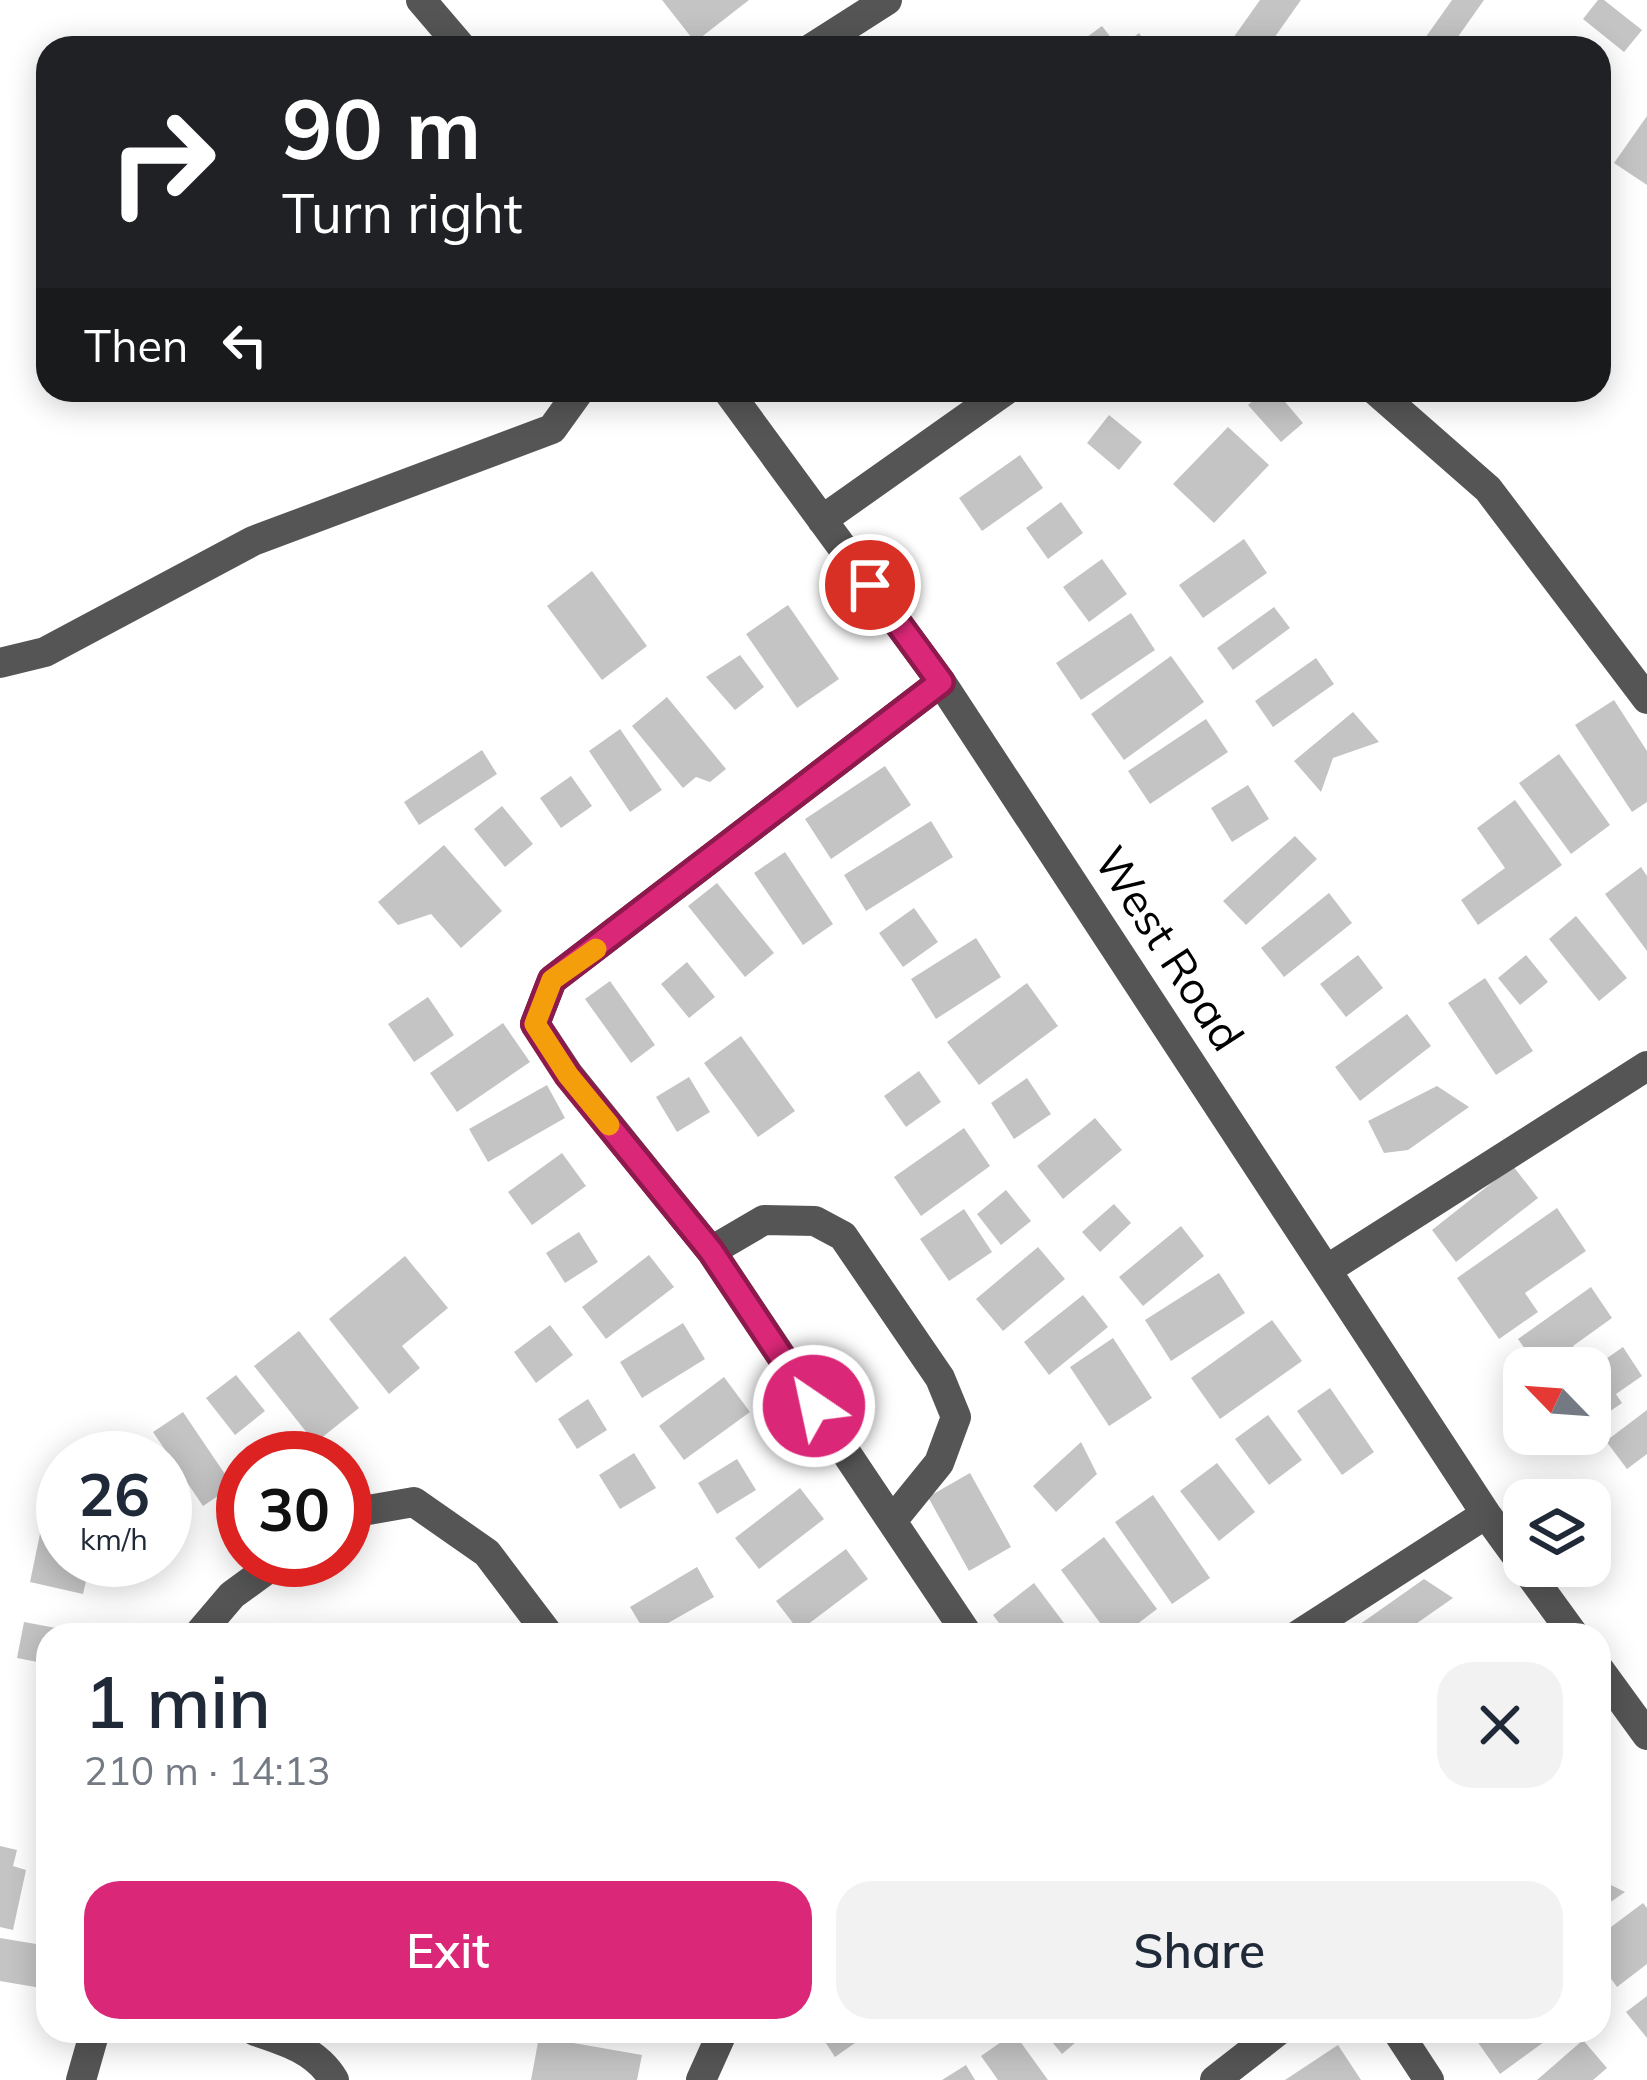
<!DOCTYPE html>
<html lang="en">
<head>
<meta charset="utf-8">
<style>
  :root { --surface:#fff; --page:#f2f2f3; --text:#1f2937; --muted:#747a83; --accent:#db2777 }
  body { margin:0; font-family:Mulish,sans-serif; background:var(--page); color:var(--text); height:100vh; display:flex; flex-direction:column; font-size:45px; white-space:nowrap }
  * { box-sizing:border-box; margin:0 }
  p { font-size:39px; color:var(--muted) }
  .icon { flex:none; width:66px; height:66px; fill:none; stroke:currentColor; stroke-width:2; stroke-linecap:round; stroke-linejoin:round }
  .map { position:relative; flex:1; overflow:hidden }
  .sheet { position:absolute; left:36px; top:1623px; width:1575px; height:420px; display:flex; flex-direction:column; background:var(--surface); border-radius:36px; box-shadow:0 6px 30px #0003 }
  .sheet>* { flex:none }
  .banner { position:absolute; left:36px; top:36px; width:1575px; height:366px; border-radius:36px; box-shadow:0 6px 30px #0003; background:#202124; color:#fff; overflow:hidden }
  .needle { width:78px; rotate:295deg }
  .tools { position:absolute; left:1503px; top:1347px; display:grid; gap:24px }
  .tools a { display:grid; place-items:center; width:108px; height:108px; border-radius:24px; background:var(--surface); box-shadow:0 6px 30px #0003; font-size:60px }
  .speed { position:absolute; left:36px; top:1431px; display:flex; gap:24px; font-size:60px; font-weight:700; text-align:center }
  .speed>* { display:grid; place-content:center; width:156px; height:156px; border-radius:50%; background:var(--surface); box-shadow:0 6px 30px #0003; line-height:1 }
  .speed small { font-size:30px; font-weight:400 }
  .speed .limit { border:18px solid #d22; background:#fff; color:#111 }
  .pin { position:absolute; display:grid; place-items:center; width:102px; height:102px; color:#fff; margin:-51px; border:6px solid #fff; border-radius:50%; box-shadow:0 3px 12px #0007 }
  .me { position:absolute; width:132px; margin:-66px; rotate:326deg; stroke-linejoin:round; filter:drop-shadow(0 0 9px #0008) }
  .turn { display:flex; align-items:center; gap:42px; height:252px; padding:0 48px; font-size:54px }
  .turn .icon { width:156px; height:156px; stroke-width:2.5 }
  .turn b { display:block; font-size:84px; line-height:102px }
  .then { display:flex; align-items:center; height:114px; padding:0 48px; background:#0003; gap:24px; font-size:45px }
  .round { display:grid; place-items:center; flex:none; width:126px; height:126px; border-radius:36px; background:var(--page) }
  .head { display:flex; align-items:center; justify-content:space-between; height:204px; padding:0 48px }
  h1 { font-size:72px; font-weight:600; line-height:90px }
  .button { display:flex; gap:24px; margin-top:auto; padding:24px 48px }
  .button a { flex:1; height:138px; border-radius:36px; background:var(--accent); color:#fff; font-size:48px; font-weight:600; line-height:138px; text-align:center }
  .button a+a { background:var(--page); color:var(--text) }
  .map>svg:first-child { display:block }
  .building { fill:#c4c4c4 }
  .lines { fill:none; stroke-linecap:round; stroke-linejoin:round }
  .minor { stroke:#555; stroke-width:30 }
  .route-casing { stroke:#8e194d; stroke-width:30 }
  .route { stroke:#db2777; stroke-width:21 }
  .slow { stroke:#f59e0b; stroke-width:21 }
  .labels { text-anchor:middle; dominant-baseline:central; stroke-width:9; stroke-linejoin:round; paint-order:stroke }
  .street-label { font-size:45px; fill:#000; stroke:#fff }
</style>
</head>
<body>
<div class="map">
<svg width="1647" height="2080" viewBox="0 0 1647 2080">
  <rect width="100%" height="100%" fill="#fff"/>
  <path class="building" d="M662 0H749L695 42Z
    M1260 0H1301L1267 48H1226Z
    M1452 0H1484L1450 48H1418Z
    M1598 0H1604L1642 30 1624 52 1583 19Z
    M1102 26 1119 48H1072Z
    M1139 33 1150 48H1120Z
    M1647 116V185L1614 163Z
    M1265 390H1275L1303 423 1281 442 1248 405Z
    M1109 415 1142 442 1119 470 1087 443Z
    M1228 427 1269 465 1214 523 1173 484Z
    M1020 455 1043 488 982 531 959 498Z
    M1061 502 1083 533 1048 559 1026 528Z
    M1244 539 1267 573 1203 618 1179 585Z
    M1102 559 1127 594 1089 622 1063 587Z
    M592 571 647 646 602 680 547 606Z
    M788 605 839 679 797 708 746 634Z
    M1274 607 1290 628 1233 670 1217 648Z
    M1131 613 1155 650 1081 700 1056 663Z
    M740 655 764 687 735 710 706 677Z
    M1171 656 1204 702 1124 760 1091 714Z
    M1316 658 1334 684 1273 727 1255 701Z
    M667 697 726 769 710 782 696 777 683 788 632 726Z
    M1614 700 1647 751V802L1632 812 1575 725Z
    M1353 712 1379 742 1333 758 1321 792 1294 761Z
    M1206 719 1228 752 1150 804 1128 771Z
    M620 729 662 790 630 812 589 751Z
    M482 750 497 774 419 825 404 802Z
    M1559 754 1610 825 1571 854 1519 783Z
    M885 766 911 805 831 859 805 819Z
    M571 776 592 806 561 828 540 798Z
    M1248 785 1269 819 1232 842 1211 808Z
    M1515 800 1562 865 1478 925 1461 900 1505 868 1477 828Z
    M502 806 533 844 505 867 474 829Z
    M931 821 953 857 866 911 844 875Z
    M1295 836 1317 859 1246 925 1223 901Z
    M444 845 502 911 461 948 431 914 398 925 378 902Z
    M785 852 833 924 803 945 754 873Z
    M1641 867 1647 876V951L1605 894Z
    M717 883 774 953 745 977 688 906Z
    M1329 893 1352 923 1284 977 1261 948Z
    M914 908 938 942 903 967 879 933Z
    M1576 916 1627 978 1599 1001 1549 939Z
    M976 938 1001 977 936 1019 911 979Z
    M1358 955 1383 988 1346 1017 1320 984Z
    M1526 955 1548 982 1520 1005 1498 978Z
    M687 962 715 997 689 1018 661 984Z
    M1485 978 1533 1051 1496 1075 1448 1003Z
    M610 981 655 1045 631 1063 585 999Z
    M1027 983 1058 1026 979 1085 947 1042Z
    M428 997 454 1035 414 1062 388 1024Z
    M1407 1014 1431 1046 1360 1101 1335 1067Z
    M503 1023 530 1062 457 1112 430 1073Z
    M741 1036 795 1111 758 1137 704 1063Z
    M919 1071 941 1102 906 1127 884 1096Z
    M689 1077 710 1112 677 1132 656 1097Z
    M1027 1078 1051 1114 1014 1139 991 1103Z
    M547 1085 565 1118 488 1162 469 1129Z
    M1437 1086 1469 1107 1408 1150 1384 1153 1368 1121Z
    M1095 1118 1122 1150 1063 1199 1037 1166Z
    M964 1128 990 1166 921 1216 894 1177Z
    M562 1153 586 1186 532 1225 508 1192Z
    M1513 1166 1538 1198 1456 1262 1432 1230Z
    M1006 1190 1031 1221 1001 1245 977 1214Z
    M1114 1204 1131 1223 1100 1252 1082 1232Z
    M1557 1208 1586 1251 1525 1293 1538 1312 1499 1339 1457 1278Z
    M964 1209 992 1252 949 1281 920 1239Z
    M1181 1226 1204 1256 1143 1306 1119 1277Z
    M579 1232 598 1262 565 1283 546 1253Z
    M1038 1247 1065 1279 1003 1331 976 1299Z
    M649 1255 674 1287 606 1339 582 1307Z
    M405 1256 448 1308 402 1346 420 1368 389 1394 329 1319Z
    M1219 1273 1245 1313 1171 1361 1145 1320Z
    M1591 1287 1612 1318 1573 1346 1578 1353 1557 1368H1538L1518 1339Z
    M1083 1295 1108 1327 1049 1375 1024 1342Z
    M1272 1320 1302 1361 1220 1419 1191 1378Z
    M683 1323 705 1359 642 1398 620 1362Z
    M550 1325 573 1355 536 1383 514 1352Z
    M299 1331 359 1408 315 1443 254 1366Z
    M1113 1338 1152 1398 1109 1426 1070 1367Z
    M1623 1347 1642 1376 1616 1394 1622 1403 1590 1425V1370Z
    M236 1375 265 1411 235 1435 206 1398Z
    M724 1377 750 1412 684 1460 659 1426Z
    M1330 1388 1374 1452 1342 1475 1297 1411Z
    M588 1399 607 1430 577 1449 558 1419Z
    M1647 1410V1454L1627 1469 1606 1441Z
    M183 1412 233 1486 203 1506 153 1432Z
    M1268 1415 1302 1460 1269 1485 1235 1439Z
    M1081 1442 1097 1474 1056 1512 1033 1486Z
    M634 1453 656 1488 620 1509 599 1475Z
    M737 1459 756 1490 717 1514 698 1483Z
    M1217 1463 1255 1512 1219 1541 1180 1491Z
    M970 1473 1011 1547 969 1571 928 1497Z
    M800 1488 824 1519 759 1569 735 1538Z
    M1153 1495 1210 1578 1172 1604 1115 1522Z
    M165 1500 178 1517 165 1527Z
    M41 1529 63 1533V1560H125L123 1572 90 1564 83 1594 30 1582Z
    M1104 1537 1157 1609 1123 1635H1109L1061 1570Z
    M846 1549 868 1579 799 1631 776 1601Z
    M697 1567 714 1597 647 1635 630 1607Z
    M1424 1579 1453 1598 1400 1635H1361L1356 1627Z
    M1034 1583 1073 1635H1008L993 1615Z
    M24 1622 72 1631 71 1635H48V1664L17 1658Z
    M46 1738H48V1783L38 1781Z
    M0 1846 17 1850 13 1866 26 1870 13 1930 0 1927Z
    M1599 1879 1625 1892 1599 1910Z
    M1643 1903 1647 1908V1964L1617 1987 1599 1962V1936Z
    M0 1938 48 1946 47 1989 0 1981Z
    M1647 1996V2038L1626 2012Z
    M818 2031H862L865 2036 835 2057Z
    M1043 2031H1089L1062 2054Z
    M1491 2031H1559L1500 2074 1477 2041Z
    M1014 2033 1048 2080H998L981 2056Z
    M539 2037 642 2055 637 2080H531Z
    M1583 2040 1607 2068 1593 2080H1537Z
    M1338 2045 1361 2080H1285Z
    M966 2065 975 2080H942Z"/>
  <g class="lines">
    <path class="minor" d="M421 0 462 48
      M812 48 887 0
      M727 390 941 682 1486 1514 1574 1635
      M1375 390 1488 489 1647 699
      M822 520 1006 390
      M0 663 45 652 253 541 552 429 580 390
      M711 1251 569 1075 535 1024 552 980 941 682
      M1328 1269 1647 1066
      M345 1514 414 1502 487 1553 549 1635
      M892 1521 939 1463 956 1417 940 1378 843 1236 815 1221 764 1220 711 1251 968 1635
      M198 1635 232 1595 280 1560
      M1298 1635 1486 1514
      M1599 1669 1647 1735
      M255 2031C286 2041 317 2051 334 2080
      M1397 2031 1429 2080
      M81 2080 95 2031
      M701 2080 723 2031
      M1215 2080 1278 2031"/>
  </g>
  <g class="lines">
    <g class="route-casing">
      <path id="route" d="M814 1406 711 1251 568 1075 535 1024 552 980 941 682 870 585"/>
    </g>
    <use href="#route" class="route"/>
    <path class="slow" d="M596 949 552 980 535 1024 568 1075 609 1125"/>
  </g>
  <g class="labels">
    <g class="street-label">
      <text transform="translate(1170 948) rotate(57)">West Road</text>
    </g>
  </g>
</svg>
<div class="tools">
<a><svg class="needle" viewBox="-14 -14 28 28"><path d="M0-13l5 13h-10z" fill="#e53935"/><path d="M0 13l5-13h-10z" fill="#747a83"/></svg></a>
<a><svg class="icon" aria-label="layers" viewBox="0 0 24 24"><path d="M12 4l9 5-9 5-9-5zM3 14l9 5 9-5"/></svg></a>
</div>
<div class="speed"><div>26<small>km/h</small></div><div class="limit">30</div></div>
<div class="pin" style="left:870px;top:585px;background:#d93025"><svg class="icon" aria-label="arrive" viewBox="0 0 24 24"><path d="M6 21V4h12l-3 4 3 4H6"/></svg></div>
<svg class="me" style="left:814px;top:1406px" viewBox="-20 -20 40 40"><circle r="17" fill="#db2777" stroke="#fff" stroke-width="3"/><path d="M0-11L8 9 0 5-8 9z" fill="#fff"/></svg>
<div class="banner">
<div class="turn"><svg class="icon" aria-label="right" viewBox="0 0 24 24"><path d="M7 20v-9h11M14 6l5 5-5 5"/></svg><div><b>90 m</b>Turn right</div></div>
<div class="then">Then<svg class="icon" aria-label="left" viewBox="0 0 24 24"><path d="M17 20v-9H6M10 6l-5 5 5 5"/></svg></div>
</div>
<section class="sheet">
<div class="head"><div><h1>1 min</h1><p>210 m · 14:13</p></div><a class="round"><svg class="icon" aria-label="close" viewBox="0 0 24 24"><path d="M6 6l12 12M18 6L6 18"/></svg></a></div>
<div class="button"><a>Exit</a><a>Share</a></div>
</section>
</div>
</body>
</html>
